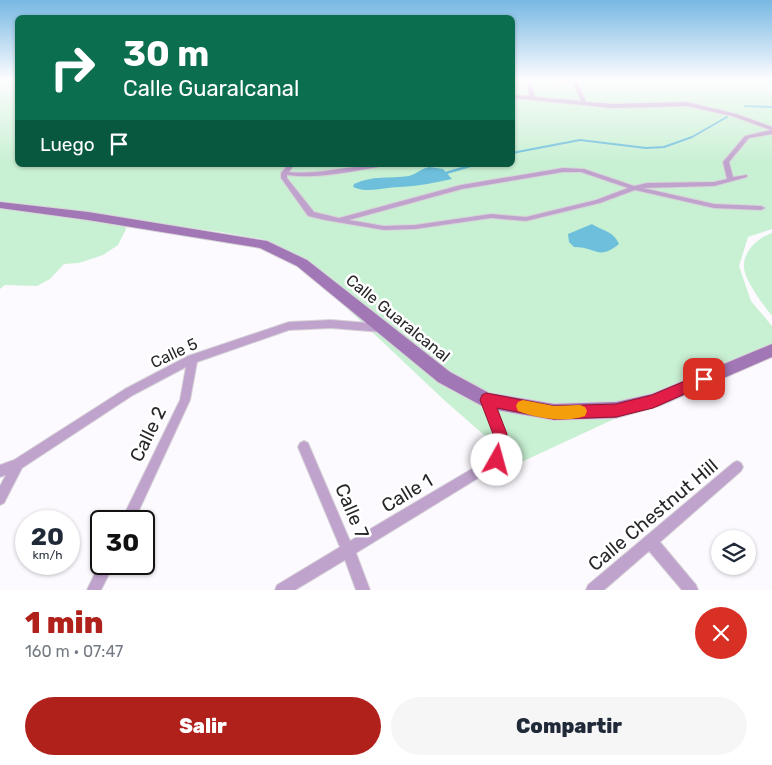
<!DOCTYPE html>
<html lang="es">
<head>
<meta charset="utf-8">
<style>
  :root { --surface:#fff; --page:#f6f6f7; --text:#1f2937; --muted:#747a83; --accent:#b1211b }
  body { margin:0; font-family:Rubik,sans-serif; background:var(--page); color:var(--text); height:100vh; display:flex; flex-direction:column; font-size:19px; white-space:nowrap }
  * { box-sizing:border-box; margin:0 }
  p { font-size:16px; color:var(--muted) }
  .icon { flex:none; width:28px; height:28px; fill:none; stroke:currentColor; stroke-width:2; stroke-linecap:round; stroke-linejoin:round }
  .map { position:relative; height:590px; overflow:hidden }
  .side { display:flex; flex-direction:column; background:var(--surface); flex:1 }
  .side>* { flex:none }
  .banner { position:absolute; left:15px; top:15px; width:500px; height:152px; border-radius:8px; box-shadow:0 1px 4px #0004; background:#0b6e4f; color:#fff; overflow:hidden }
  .buttons { position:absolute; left:711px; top:530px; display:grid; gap:10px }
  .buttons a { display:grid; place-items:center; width:45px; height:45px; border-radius:50%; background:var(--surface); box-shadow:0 1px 4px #0004; font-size:25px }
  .speed { position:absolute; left:15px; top:510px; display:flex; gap:10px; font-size:25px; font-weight:700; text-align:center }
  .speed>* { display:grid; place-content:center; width:65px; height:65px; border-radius:50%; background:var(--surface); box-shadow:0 1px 4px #0004; line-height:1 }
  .speed small { font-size:12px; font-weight:400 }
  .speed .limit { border:2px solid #111; border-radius:8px; background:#fff; color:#111 }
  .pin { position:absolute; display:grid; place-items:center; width:42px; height:42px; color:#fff; margin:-21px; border-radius:10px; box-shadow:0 2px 8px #0006 }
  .me { position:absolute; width:55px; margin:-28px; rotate:7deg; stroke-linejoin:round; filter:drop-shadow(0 0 4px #0008) }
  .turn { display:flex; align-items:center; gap:18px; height:105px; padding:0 25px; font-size:22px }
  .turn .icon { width:65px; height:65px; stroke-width:2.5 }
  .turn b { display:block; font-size:35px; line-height:42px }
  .then { display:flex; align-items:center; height:48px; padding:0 25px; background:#0003; gap:10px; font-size:19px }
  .round { display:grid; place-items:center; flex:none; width:52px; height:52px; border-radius:26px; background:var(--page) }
  .head { display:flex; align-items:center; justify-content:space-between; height:85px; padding:0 25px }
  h1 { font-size:30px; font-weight:800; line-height:38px; color:var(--accent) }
  .cta { display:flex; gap:10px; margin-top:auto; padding:10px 25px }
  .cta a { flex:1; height:58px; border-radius:30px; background:var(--accent); color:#fff; font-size:20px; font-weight:800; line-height:58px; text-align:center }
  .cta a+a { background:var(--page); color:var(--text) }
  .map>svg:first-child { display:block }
  .green { fill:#c8f0d3 }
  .water { fill:#6ebfdb }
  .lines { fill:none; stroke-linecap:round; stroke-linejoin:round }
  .stream-far1 { stroke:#6ebfdb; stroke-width:2 }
  .stream { stroke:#6ebfdb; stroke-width:2.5 }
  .river { fill:#6ebfdb; fill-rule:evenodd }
  .street-casing { stroke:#d7d4d8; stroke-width:2 }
  .secondary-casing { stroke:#d7d4d8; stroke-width:2 }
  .street { fill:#c0a3cd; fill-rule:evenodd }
  .secondary { fill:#a277b5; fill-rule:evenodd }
  .route { fill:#e11d48; stroke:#92132f }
  .slow { fill:#f59e0b }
  .labels { text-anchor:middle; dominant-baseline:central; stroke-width:5; stroke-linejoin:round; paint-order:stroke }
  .street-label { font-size:16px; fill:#282629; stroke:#fff }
  .near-street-label { font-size:19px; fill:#282629; stroke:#fff }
</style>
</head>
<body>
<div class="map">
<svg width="772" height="590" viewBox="0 0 772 590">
  <rect width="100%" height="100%" fill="#fdfaff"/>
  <path class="green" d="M0 80H17L18 165H512L513 80H751L772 86V229L748 237 739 266 751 301 772 326V346L517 464 444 400 297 261 266 240 221 232 124 219 126 229 118 245 103 255 79 263 64 264 50 279 37 286 5 285 0 289Z
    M772 233V316C764 306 745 281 744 268 742 252 759 237 772 233Z"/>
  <path class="water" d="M429 167 443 169 452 179C434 183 418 186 400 187 384 187 369 194 353 187L354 184C372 175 390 179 409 176 417 174 420 169 429 167Z
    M592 224C602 231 614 231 619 244 598 261 597 247 574 247L569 242 568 234Z"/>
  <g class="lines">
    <path class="stream-far1" d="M745 106 772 107
      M512 153 580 140 646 148 664 147 692 137 727 117"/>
    <path class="stream" d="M446 173 473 165"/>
    <path class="river" d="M757 80H772V86Z"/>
    <g class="street-casing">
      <path id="street" d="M527 80H531L535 97 581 101 573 83 533 80 575 81 577 82 586 102 613 104 687 102 736 114 772 127V134L749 138 729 162 733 177 747 175V177L714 186 643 188 714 204 761 206 765 208 761 210 714 208 635 190 600 203 526 221 491 218 415 229 384 230 325 220 308 216 281 178V173L288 165H294L289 172C320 175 350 165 381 165L378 167C348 172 318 179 287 175V178L314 212 339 218 461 185 563 168 584 169 634 186 647 183 714 182 727 179 723 162 745 136 771 130 732 116 687 106 613 108 512 98V95L529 96ZM563 172H581L628 188 596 200 526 217 491 214 415 225 384 226 349 220 462 189Z
        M331 320 381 324 384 325 386 328 384 331 381 332 331 328 289 330 197 362 190 400 134 521H121L180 400 186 367 133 395 22 468 4 503 0 505V486L6 475 0 477V465L14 460 125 389 188 356 289 322Z
        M486 395 490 397 506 434 501 464 356 553 370 590H356L345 560 295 590H275L277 585 340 547 298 447 300 443 304 441 308 443 350 541 492 457 494 434 481 400 482 397Z
        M737 461 741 463 743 467 741 471 660 542 696 585 698 590H682L649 551 604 590H586L588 585 733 463Z
        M101 561V564H114L101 590H87Z"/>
    </g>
    <g class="secondary-casing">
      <path id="secondary" d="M0 202 88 212 267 241 307 260 450 372 489 393 554 404 616 402 652 394 772 344V357L659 406 616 418 554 420 486 408 438 382 297 266 260 248 88 220 0 208Z"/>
    </g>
    <use href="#street" class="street"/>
    <use href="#secondary" class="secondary"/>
  </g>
  <linearGradient id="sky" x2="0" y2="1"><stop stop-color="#77b8e3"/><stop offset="0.49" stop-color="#fefdff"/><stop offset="1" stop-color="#fefdff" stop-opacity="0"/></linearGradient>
  <rect width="772" height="163" fill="url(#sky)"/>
  <path class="route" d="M704 373 709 375 711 379 709 383 653 408 616 417 554 419 497 408 507 434 502 466 497 468 491 466 489 460 493 434 480 400 482 395 486 393 554 406 616 404 652 395Z"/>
  <path class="slow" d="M523 400 554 406 580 405 585 407 587 411 585 416C566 423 536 418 518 411L516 406 518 402Z"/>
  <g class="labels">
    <g class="street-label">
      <text transform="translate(398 318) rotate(39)">Calle Guaralcanal</text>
      <text transform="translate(174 353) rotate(-25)">Calle 5</text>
    </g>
    <g class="near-street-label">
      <text transform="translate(148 434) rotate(-64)">Calle 2</text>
      <text transform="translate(407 493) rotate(-31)">Calle 1</text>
      <text transform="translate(352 511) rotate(67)">Calle 7</text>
      <text transform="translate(653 515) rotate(-40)">Calle Chestnut Hill</text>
    </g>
  </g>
</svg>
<div class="buttons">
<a><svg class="icon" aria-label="layers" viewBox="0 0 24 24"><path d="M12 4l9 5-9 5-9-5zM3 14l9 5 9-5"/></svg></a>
</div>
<div class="speed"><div>20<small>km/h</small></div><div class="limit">30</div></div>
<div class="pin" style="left:704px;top:379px;background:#d93025"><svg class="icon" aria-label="arrive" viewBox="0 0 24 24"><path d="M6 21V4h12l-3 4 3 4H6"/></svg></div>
<svg class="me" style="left:497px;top:460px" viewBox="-20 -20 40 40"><circle r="19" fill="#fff"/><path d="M0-13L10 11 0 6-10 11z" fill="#e11d48"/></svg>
<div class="banner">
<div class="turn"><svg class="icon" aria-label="right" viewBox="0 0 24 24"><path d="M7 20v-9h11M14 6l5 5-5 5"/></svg><div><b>30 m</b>Calle Guaralcanal</div></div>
<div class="then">Luego<svg class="icon" aria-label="arrive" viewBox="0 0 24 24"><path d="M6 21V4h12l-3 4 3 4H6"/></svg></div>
</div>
</div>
<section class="side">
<div class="head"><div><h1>1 min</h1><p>160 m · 07:47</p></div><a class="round" style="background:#d93025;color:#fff"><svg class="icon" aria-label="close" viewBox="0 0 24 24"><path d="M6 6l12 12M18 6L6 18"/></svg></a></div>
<div class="cta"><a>Salir</a><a>Compartir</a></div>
</section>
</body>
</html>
